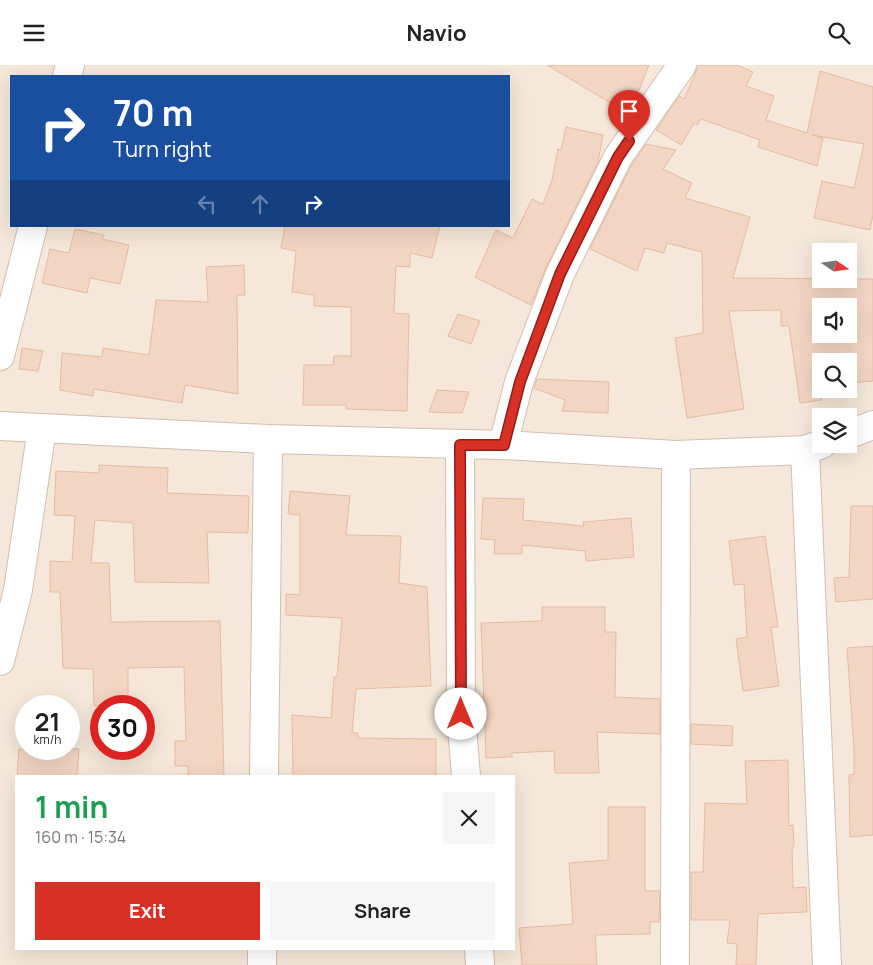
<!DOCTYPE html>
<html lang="en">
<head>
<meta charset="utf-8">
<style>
  :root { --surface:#fff; --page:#f6f6f6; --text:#222; --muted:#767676; --accent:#d93025 }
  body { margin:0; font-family:Manrope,sans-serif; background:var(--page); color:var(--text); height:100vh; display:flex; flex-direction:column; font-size:19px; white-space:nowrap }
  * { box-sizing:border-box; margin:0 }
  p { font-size:16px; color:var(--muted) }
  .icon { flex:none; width:28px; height:28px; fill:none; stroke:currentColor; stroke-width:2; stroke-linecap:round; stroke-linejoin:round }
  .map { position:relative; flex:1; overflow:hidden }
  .panel { position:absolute; left:15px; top:710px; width:500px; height:175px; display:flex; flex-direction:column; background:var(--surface); border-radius:0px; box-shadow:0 5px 20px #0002 }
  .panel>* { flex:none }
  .top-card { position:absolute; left:10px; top:10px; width:500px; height:152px; border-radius:0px; box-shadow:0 5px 20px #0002; background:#1a4fa0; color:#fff; overflow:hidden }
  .needle { width:32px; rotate:103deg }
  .controls { position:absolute; left:812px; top:178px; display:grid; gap:10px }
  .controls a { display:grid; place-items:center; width:45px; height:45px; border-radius:0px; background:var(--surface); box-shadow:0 5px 20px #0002; font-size:25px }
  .speed { position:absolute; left:15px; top:630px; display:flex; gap:10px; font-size:25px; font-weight:700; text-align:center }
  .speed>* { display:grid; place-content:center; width:65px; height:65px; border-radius:50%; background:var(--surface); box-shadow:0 5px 20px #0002; line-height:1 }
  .speed small { font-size:12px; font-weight:400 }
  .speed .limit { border:8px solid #d22; background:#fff; color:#111 }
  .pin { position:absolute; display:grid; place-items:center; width:42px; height:42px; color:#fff; margin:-51px -21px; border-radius:50% 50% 50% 0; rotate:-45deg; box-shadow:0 0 5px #0007 }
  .pin .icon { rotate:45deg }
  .me { position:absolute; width:55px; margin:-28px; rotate:0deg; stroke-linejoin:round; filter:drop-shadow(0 0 4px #0008) }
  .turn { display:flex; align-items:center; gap:18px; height:105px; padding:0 20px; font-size:22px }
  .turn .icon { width:65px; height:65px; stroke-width:2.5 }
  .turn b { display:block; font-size:35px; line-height:42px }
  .lanes { display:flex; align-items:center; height:48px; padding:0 20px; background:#0003; justify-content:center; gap:25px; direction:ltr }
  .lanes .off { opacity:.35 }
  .round { display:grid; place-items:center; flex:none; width:52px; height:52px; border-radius:0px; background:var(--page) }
  .overview { display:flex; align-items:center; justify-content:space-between; height:85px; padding:0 20px }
  h1 { font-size:30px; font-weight:700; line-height:38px; color:#1e9e55 }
  .action { display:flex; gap:10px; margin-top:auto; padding:10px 20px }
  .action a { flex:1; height:58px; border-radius:0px; background:var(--accent); color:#fff; font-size:20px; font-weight:700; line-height:58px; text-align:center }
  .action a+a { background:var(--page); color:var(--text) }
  header { display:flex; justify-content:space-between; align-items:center; height:65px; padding:0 20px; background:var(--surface); font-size:22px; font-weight:700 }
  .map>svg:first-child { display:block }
  .residential { fill:#f5e8da; fill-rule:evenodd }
  .building { fill:#f3d5c3; stroke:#e6bba3; fill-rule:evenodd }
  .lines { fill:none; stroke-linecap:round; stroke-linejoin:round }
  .street-casing { stroke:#d1beb0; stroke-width:30 }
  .street { stroke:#fff; stroke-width:28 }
  .route-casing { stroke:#8d1f18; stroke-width:12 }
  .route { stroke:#d93025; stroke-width:9 }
</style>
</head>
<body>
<header><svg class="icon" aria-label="menu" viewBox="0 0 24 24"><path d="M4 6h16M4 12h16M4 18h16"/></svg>Navio<svg class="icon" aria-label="search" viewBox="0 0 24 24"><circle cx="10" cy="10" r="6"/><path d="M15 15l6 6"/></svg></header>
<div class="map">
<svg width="873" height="900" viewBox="0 0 873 900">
  <rect width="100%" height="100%" fill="#fdf6ec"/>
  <path class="residential" d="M0 0H873V900H0ZM11 11H509V161H11ZM821 186H849V214H821ZM821 241H849V269H821ZM821 296H849V324H821ZM821 351H849V379H821ZM26 641H69V684H26ZM101 641H144V684H101ZM16 711H514V884H16Z"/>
  <path class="building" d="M547 0H649L637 30 640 32 629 49Z
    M699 0H737L753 7 746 21 774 31 766 55 807 68 820 6 873 22V150L870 165 814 153 822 116 854 123 864 79 812 70 823 73 817 101 758 82 760 75 701 54 697 60 694 58 681 80 656 65 679 31 684 34Z
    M566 62 603 70 598 97 546 202 531 240 475 212 496 165 513 173 532 134 543 139 552 115 558 84 561 85Z
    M646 79 676 85 663 104 692 118 685 133 750 152 733 213 873 214V316L849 318V296H821L822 335 800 338 789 261H781V245L729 246 744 344 687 353 675 273 703 268 702 187 667 178 664 188 645 183 637 206 590 184 630 103ZM821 241H849V269H821Z
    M285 161H440L432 193 410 188V202L396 201 394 248 409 249 407 346 346 344V340H303L304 300H333L334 291H351V242L314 241V230L292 227 296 186 281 183Z
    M75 164 104 170 102 174 129 180 120 219 90 213 87 228 42 218 50 184 69 188Z
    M244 200 245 230H237L238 329 185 320 182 338 94 324 93 331 60 325 62 288 102 292 103 283 149 290 156 235 208 237 206 202Z
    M458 249 480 256 471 279 448 271Z
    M22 283 43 286 38 306 19 304Z
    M537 314 609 317 608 348 562 346 565 335 534 323Z
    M437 325 469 327 462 348 429 347Z
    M99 400 168 403 167 428 249 431 248 468 207 467 209 518 135 517 133 458 95 455 91 498H109L111 557 220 556 224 711H188V701H175V676H186L184 602 128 603V641H94L93 604 63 603 60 527H50V496L72 497 75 451 54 450 56 406 99 408Z
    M290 426 350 431 346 470 401 471 399 518 427 522 431 621 356 624 352 668H358V673L436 674V711H293L292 650 331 653 334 612H337L342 553 286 550V529L300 530V450L288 449Z
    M483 433 524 434 523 455 584 461 583 457 631 453 634 492 586 496 585 486 522 480V489H494L495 475 481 474Z
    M851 441H873V534L836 537 834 513 849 512Z
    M765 471 778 562H771L779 621 743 626 736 574 747 572 744 519 734 520 729 476Z
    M542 542H605V567H616L615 632 660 634V669L597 667 599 708H555L554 686 512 688V692L486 693 481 558 542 556Z
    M873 581V770L850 772 849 710 854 709V685L847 583Z
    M691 659 733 661 732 681 691 679Z
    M19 684H79L77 711H17Z
    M788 695 789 761 793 760 794 781 792 782 793 823 806 822 807 847 758 849 756 900H736L737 879 727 878 730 855H691V807H703L705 738 747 739 745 696Z
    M608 742H645V826H660L659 857H650V869L595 870 597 900H522L519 863 573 859 569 798 608 795Z"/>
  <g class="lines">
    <g class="street-casing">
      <path id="street" d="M67 11 70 0
        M0 291 33 161
        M0 361 268 374 503 380 676 390 805 385 822 379
        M849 369 873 360
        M460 380 461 649 466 711
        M503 380 519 317 560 209 618 92 682 0
        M805 385 827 900
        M0 596 18 525 42 363
        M264 711 268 374
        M479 884 480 900
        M262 900V884
        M675 900 676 390"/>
    </g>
    <use href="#street" class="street"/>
  </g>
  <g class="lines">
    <g class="route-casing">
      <path id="route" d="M461 649 460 380H504L520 317 560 209 618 92 629 76"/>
    </g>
    <use href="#route" class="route"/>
  </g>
</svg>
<div class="controls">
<a><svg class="needle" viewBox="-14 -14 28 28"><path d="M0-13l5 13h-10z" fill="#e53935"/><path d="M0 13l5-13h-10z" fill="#767676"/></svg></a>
<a><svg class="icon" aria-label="sound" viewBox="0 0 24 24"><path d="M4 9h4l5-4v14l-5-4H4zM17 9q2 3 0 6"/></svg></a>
<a><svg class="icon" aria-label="search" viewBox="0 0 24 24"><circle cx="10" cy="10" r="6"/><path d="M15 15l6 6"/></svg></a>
<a><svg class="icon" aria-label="layers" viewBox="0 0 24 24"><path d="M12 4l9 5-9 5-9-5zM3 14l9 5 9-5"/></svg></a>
</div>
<div class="speed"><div>21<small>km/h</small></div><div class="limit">30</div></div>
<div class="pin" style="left:629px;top:76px;background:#d93025"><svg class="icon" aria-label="arrive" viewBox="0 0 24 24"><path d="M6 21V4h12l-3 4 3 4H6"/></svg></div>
<svg class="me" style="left:461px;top:649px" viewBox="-20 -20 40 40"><circle r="19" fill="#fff"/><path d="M0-13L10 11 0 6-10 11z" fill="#d93025"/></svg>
<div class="top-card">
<div class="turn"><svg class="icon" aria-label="right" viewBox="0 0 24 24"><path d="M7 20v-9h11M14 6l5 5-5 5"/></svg><div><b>70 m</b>Turn right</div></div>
<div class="lanes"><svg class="icon off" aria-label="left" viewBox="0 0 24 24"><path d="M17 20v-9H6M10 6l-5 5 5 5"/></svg><svg class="icon off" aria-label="ahead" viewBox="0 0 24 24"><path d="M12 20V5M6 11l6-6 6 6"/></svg><svg class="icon" aria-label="right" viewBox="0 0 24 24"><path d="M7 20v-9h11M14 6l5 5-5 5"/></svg></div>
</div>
<section class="panel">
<div class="overview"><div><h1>1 min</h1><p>160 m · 15:34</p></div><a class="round"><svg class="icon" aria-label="close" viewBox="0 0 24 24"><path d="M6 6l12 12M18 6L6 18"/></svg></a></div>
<div class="action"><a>Exit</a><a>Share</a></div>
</section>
</div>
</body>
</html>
